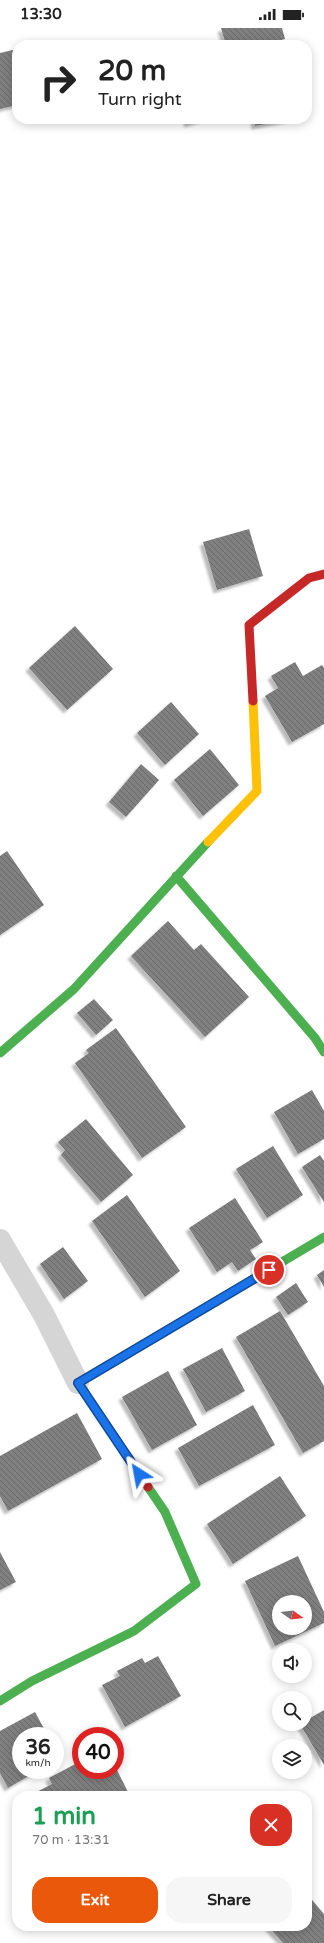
<!DOCTYPE html>
<html lang="en">
<head>
<meta charset="utf-8">
<style>
  :root { --surface:#fff; --page:#f6f6f6; --text:#222; --muted:#767676; --accent:#ea580c }
  body { margin:0; font-family:"Varela Round",sans-serif; background:var(--page); color:var(--text); height:100vh; display:flex; flex-direction:column; font-size:15px; white-space:nowrap }
  * { box-sizing:border-box; margin:0 }
  p { font-size:13px; color:var(--muted) }
  .icon { flex:none; width:22px; height:22px; fill:none; stroke:currentColor; stroke-width:2; stroke-linecap:round; stroke-linejoin:round }
  .map { position:relative; flex:1; overflow:hidden }
  .panel { position:absolute; left:12px; top:1763px; width:300px; height:140px; display:flex; flex-direction:column; background:var(--surface); border-radius:16px; box-shadow:0 2px 10px #0003 }
  .panel>* { flex:none }
  .hud { position:absolute; left:12px; top:12px; width:300px; height:84px; border-radius:16px; box-shadow:0 2px 10px #0003; background:#fff; color:var(--text); overflow:hidden }
  .needle { width:26px; rotate:104deg }
  .tools { position:absolute; left:272px; top:1567px; display:grid; gap:8px }
  .tools a { display:grid; place-items:center; width:40px; height:40px; border-radius:50%; background:var(--surface); box-shadow:0 2px 10px #0003; font-size:20px }
  .speed { position:absolute; left:12px; top:1699px; display:flex; gap:8px; font-size:20px; font-weight:700; text-align:center }
  .speed>* { display:grid; place-content:center; width:52px; height:52px; border-radius:50%; background:var(--surface); box-shadow:0 2px 10px #0003; line-height:1 }
  .speed small { font-size:10px; font-weight:400 }
  .speed .limit { border:6px solid #d22; background:#fff; color:#111 }
  .pin { position:absolute; display:grid; place-items:center; width:34px; height:34px; color:#fff; margin:-17px; border:2px solid #fff; border-radius:50%; box-shadow:0 1px 4px #0007 }
  .me { position:absolute; width:44px; margin:-22px; rotate:326deg; stroke-linejoin:round; filter:drop-shadow(0 0 3px #0008) }
  .turn { display:flex; align-items:center; gap:14px; height:84px; padding:0 20px; font-size:18px }
  .turn .icon { width:52px; height:52px; stroke-width:2.5 }
  .turn b { display:block; font-size:28px; line-height:34px }
  .round { display:grid; place-items:center; flex:none; width:42px; height:42px; border-radius:16px; background:var(--page) }
  .summary { display:flex; align-items:center; justify-content:space-between; height:68px; padding:0 20px }
  h1 { font-size:24px; font-weight:700; line-height:30px; color:#1e9e55 }
  .action { display:flex; gap:8px; margin-top:auto; padding:8px 20px }
  .action a { flex:1; height:46px; border-radius:16px; background:var(--accent); color:#fff; font-size:16px; font-weight:700; line-height:46px; text-align:center }
  .action a+a { background:var(--page); color:var(--text) }
  .status { display:flex; justify-content:space-between; align-items:center; height:28px; padding:0 20px; background:var(--surface); direction:ltr }
  .status svg { height:11px; fill:currentColor }
  .map>svg:first-child { display:block }
  .building { fill:url(#building-back-hatch); fill-rule:evenodd; filter:url(#shadow) }
  .lines { fill:none; stroke-linecap:round; stroke-linejoin:round }
  .street { stroke:#d5d5d5; stroke-width:22 }
  .fast { stroke:#4caf50; stroke-width:9 }
  .slow { stroke:#ffc107; stroke-width:9 }
  .jam { stroke:#c62828; stroke-width:9 }
  .route-casing { stroke:#114b97; stroke-width:10 }
  .route { stroke:#1a73e8; stroke-width:7 }
</style>
</head>
<body>
<div class="status"><b>13:30</b><svg viewBox="0 0 49 12"><path d="M0 12V9h3v3zM5 12V6h3v6zM10 12V3h3v9zM15 12V0h3v12zM26 1h20v11H26zM47 4h2v5h-2z"/></svg></div>
<div class="map">
<svg width="324" height="1915" viewBox="0 0 324 1915">
  <defs>
    <pattern id="building-back-hatch" width="6" height="6" patternUnits="userSpaceOnUse"><rect width="6" height="6" fill="#808080"/><path d="M-1 5l2 2M0 0l6 6M5-1l2 2" fill="none" stroke="#696969"/></pattern>
    <filter id="shadow"><feDropShadow dx="-3.5" dy="3.5" stdDeviation="1" flood-color="#0004"/></filter>
  </defs>
  <rect width="100%" height="100%" fill="#fff"/>
  <path class="building" d="M221 0H282L285 11 262 17H226Z
    M17 21V77L0 81V25Z
    M186 91H205L188 96Z
    M254 91H288V92L255 98Z
    M249 501 263 548 217 562 203 514Z
    M75 598 113 641 67 682 29 640Z
    M295 634 303 648 322 637 324 640V696L292 714 265 668 278 660 271 648Z
    M171 674 199 706 165 737 137 705Z
    M210 721 239 757 203 788 174 752Z
    M141 736 159 752 126 789 109 774Z
    M7 823 44 877 0 907V828Z
    M168 893 194 922 201 916 249 969 205 1009 131 928Z
    M94 971 113 992 96 1007 77 985Z
    M116 1000 186 1099 142 1130 75 1035 89 1025 86 1022Z
    M312 1062 324 1083V1111L298 1126 274 1084Z
    M86 1091 133 1147 101 1174 61 1127 65 1122 58 1114Z
    M273 1118 303 1167 267 1190 236 1141Z
    M320 1127 324 1133V1174L302 1139Z
    M127 1167 180 1243 145 1269 92 1193Z
    M235 1170 263 1214 250 1222 256 1231 238 1243 232 1234 217 1244 189 1200Z
    M63 1219 88 1253 64 1271 40 1236Z
    M324 1242V1259L317 1247Z
    M296 1255 308 1274 288 1287 276 1269Z
    M280 1283 324 1358V1413L303 1425 236 1309Z
    M222 1320 245 1363 206 1384 183 1341Z
    M168 1343 197 1397 152 1422 122 1369Z
    M253 1377 275 1417 199 1458 178 1420Z
    M77 1385 102 1431 8 1483 0 1468V1428Z
    M280 1448 306 1488 233 1536 207 1496Z
    M0 1524 16 1554 0 1562Z
    M298 1528 324 1584V1595L275 1618 245 1553ZM279 1574H305V1600H279Z
    M158 1628 181 1668 125 1699 102 1657 120 1648 117 1643 142 1630 145 1635Z
    M324 1682V1737L300 1696H305V1693Z
    M35 1684 48 1708H21V1742H39L8 1760 0 1745V1703Z
    M81 1733V1742H115V1738L130 1768H29L52 1756 49 1750Z
    M307 1866 324 1886V1915H283L268 1898H307Z"/>
  <g class="lines">
    <path class="street" d="M0 1212 44 1287 78 1355"/>
    <path class="fast" d="M176 848 315 1010 324 1024
      M0 1025 74 961 208 814
      M186 1291 324 1209
      M0 1673 32 1653 134 1603 196 1556 165 1484 148 1459"/>
    <path class="slow" d="M208 814 257 763 253 673"/>
    <path class="jam" d="M253 673 249 597 309 550 324 546
      M148 1459 78 1355 186 1291"/>
  </g>
  <g class="lines">
    <g class="route-casing">
      <path id="route" d="M139 1446 78 1355 269 1242"/>
    </g>
    <use href="#route" class="route"/>
  </g>
</svg>
<div class="tools">
<a><svg class="needle" viewBox="-14 -14 28 28"><path d="M0-13l5 13h-10z" fill="#e53935"/><path d="M0 13l5-13h-10z" fill="#767676"/></svg></a>
<a><svg class="icon" aria-label="sound" viewBox="0 0 24 24"><path d="M4 9h4l5-4v14l-5-4H4zM17 9q2 3 0 6"/></svg></a>
<a><svg class="icon" aria-label="search" viewBox="0 0 24 24"><circle cx="10" cy="10" r="6"/><path d="M15 15l6 6"/></svg></a>
<a><svg class="icon" aria-label="layers" viewBox="0 0 24 24"><path d="M12 4l9 5-9 5-9-5zM3 14l9 5 9-5"/></svg></a>
</div>
<div class="speed"><div>36<small>km/h</small></div><div class="limit">40</div></div>
<div class="pin" style="left:269px;top:1242px;background:#d93025"><svg class="icon" aria-label="arrive" viewBox="0 0 24 24"><path d="M6 21V4h12l-3 4 3 4H6"/></svg></div>
<svg class="me" style="left:139px;top:1446px" viewBox="-20 -20 40 40"><path d="M0-17L14 15 0 8-14 15z" fill="#1a73e8" stroke="#fff" stroke-width="4"/></svg>
<div class="hud">
<div class="turn"><svg class="icon" aria-label="right" viewBox="0 0 24 24"><path d="M7 20v-9h11M14 6l5 5-5 5"/></svg><div><b>20 m</b>Turn right</div></div>
</div>
<section class="panel">
<div class="summary"><div><h1>1 min</h1><p>70 m · 13:31</p></div><a class="round" style="background:#d93025;color:#fff"><svg class="icon" aria-label="close" viewBox="0 0 24 24"><path d="M6 6l12 12M18 6L6 18"/></svg></a></div>
<div class="action"><a>Exit</a><a>Share</a></div>
</section>
</div>
</body>
</html>
